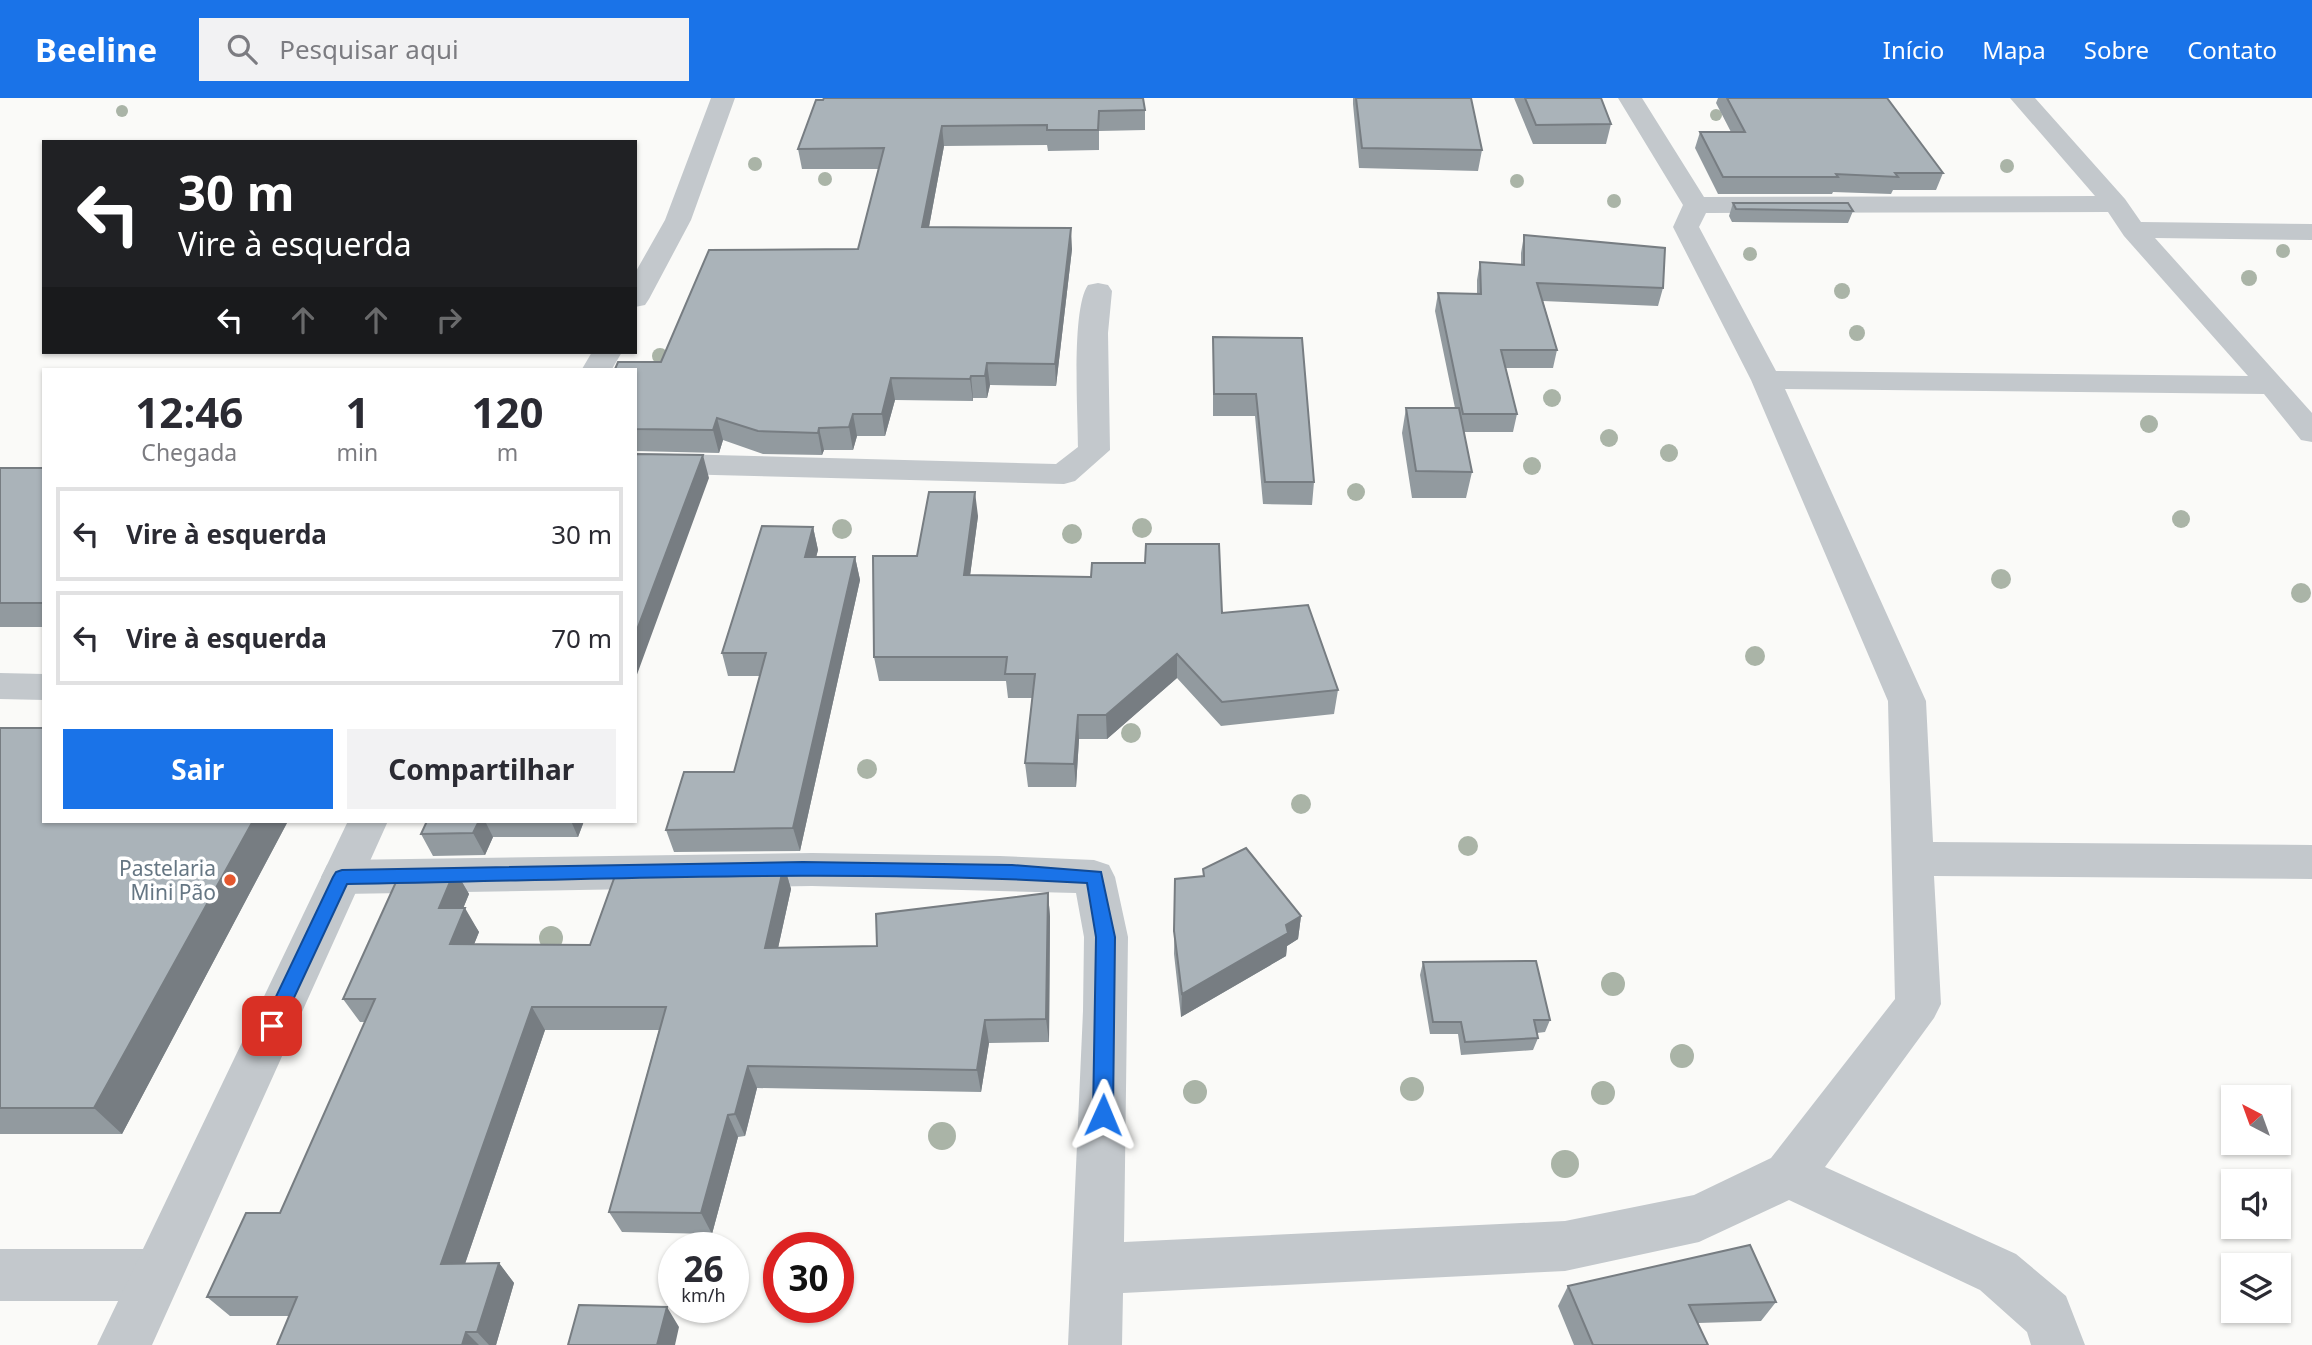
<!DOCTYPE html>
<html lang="pt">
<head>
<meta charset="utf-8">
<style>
  :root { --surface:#fff; --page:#f2f2f3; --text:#2b2b33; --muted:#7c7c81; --line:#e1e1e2; --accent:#1a73e8 }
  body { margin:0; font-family:"Noto Sans",sans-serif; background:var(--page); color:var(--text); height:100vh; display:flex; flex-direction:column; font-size:26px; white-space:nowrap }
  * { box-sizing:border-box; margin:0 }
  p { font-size:23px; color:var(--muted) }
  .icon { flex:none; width:38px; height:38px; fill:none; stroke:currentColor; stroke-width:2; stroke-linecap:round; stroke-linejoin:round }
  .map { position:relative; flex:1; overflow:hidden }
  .sheet { position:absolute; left:42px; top:270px; width:595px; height:455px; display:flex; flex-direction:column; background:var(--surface); border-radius:0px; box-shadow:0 2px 5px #0004 }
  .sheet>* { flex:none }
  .hud { position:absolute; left:42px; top:42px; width:595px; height:214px; border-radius:0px; box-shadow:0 2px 5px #0004; background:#202124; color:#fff; overflow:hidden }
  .needle { width:46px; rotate:319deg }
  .controls { position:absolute; left:2221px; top:987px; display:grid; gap:14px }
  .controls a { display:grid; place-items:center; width:70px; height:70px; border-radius:0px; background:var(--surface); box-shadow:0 2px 5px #0004; font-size:35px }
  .speed { position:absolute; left:658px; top:1134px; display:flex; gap:14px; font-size:35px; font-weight:700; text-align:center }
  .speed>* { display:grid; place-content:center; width:91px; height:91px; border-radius:50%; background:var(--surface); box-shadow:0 2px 5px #0004; line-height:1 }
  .speed small { font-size:18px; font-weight:400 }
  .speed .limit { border:10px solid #d22; background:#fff; color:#111 }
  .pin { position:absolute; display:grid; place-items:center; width:60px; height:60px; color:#fff; margin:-30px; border-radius:14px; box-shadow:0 4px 10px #0006 }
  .me { position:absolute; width:77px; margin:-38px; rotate:1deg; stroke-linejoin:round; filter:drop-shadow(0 0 5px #0008) }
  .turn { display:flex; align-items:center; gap:24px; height:147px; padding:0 21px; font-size:32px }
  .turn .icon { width:91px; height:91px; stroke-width:2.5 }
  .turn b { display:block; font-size:49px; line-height:60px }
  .lanes { display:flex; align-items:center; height:66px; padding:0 21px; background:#0003; justify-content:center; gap:35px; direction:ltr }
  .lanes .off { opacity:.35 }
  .eta { display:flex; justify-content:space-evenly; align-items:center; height:119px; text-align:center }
  .eta b { font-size:42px; font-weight:700; line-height:49px }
  .primary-button { display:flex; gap:14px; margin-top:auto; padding:14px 21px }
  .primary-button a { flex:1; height:80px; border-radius:0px; background:var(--accent); color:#fff; font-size:28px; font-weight:700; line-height:80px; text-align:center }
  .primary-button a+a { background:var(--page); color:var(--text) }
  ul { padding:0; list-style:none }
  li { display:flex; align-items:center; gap:21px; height:94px; margin:0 14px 10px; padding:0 7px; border:4px solid var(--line); border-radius:0px }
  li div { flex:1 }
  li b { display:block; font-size:26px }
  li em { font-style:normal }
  header { display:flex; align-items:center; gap:42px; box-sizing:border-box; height:98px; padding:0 35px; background:var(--accent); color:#fff }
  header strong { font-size:33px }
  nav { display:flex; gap:38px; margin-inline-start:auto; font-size:24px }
  .search { width:490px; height:63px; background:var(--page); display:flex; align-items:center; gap:18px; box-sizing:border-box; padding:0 24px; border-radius:0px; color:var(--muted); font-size:26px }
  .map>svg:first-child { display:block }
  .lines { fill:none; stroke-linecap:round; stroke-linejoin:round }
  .minor { fill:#c3c8cc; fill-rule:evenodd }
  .tertiary { fill:#c3c8cc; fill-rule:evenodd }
  .tree { fill:#aab4a7 }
  .wall { fill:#929a9f }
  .shaded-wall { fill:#777d82 }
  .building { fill:#aab3b9; stroke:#777d82; stroke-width:2 }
  .route { fill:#1a73e8; stroke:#114b97; stroke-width:2 }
  .poi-dot { fill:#e4572e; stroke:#fff; stroke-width:2.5 }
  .labels { text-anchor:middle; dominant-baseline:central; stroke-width:7; stroke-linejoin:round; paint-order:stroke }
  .poi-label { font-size:21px; fill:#657683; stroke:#fff; text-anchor:end }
</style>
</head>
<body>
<header>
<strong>Beeline</strong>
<div class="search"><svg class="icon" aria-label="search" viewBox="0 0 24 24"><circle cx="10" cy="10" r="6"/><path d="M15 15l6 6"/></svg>Pesquisar aqui</div>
<nav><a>Início</a><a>Mapa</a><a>Sobre</a><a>Contato</a></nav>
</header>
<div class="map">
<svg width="2312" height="1247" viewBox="0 0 2312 1247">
  <rect width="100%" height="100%" fill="#fafaf8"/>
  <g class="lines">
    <path class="minor" d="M1618 0H1642L1704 99 2095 98 2010 0H2035L2125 101 2141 124 2312 126V142L2155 140 2312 315V344L2301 342 2264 296 1785 291 1926 603 1933 744 2312 747V781L1934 778 1941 906 1934 920 1825 1069 2016 1156 2066 1198 2085 1247H2031L2027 1234 1980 1192 1789 1102 1699 1144 1565 1173 1123 1195 1122 1247H1068L1083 913 1084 839 1076 795 812 788 342 796 327 791 321 779 327 767 342 762 812 755 1000 758 1094 762 1109 767 1115 779 1128 839 1124 1144 1565 1123 1694 1097 1771 1060 1895 901 1888 603 1751 282 1673 129 1683 107ZM2108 114 2124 138 2248 278 1776 273 1699 129 1706 115Z
      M1098 185 1108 187 1112 193 1108 235 1110 352 1075 383 1064 386 635 375V355L1056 366 1078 349C1078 315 1071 211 1088 187Z
      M0 575 44 576V602L0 601Z
      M0 1151H155L173 1159 181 1177 173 1195 155 1203H0Z"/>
    <path class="tertiary" d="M711 0H735L691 122 649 201 645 207 635 209V175L665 122Z
      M592 254H622L612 271H582Z
      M348 723H388L152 1247H97Z"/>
  </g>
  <g class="tree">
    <circle cx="122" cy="13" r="6"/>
    <circle cx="1716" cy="17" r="6"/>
    <circle cx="755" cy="66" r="7"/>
    <circle cx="2007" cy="68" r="7"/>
    <circle cx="825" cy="81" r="7"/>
    <circle cx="1517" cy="83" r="7"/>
    <circle cx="1614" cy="103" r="7"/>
    <circle cx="2283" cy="153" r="7"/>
    <circle cx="1750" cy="156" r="7"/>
    <circle cx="2249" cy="180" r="8"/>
    <circle cx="1842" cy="193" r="8"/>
    <circle cx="1857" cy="235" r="8"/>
    <circle cx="660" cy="258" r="8"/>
    <circle cx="1552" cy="300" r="9"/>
    <circle cx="2149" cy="326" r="9"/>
    <circle cx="1609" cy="340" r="9"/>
    <circle cx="1669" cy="355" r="9"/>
    <circle cx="1532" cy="368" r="9"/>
    <circle cx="1356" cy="394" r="9"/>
    <circle cx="2181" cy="421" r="9"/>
    <circle cx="1142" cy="430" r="10"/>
    <circle cx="842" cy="431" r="10"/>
    <circle cx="1072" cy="436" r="10"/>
    <circle cx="2001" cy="481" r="10"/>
    <circle cx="2301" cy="495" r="10"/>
    <circle cx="1755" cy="558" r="10"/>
    <circle cx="1131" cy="635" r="10"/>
    <circle cx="867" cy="671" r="10"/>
    <circle cx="1301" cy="706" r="10"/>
    <circle cx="1468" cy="748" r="10"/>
    <circle cx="551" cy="840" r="12"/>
    <circle cx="1613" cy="886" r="12"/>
    <circle cx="1682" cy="958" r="12"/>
    <circle cx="1412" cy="991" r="12"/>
    <circle cx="1195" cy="994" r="12"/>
    <circle cx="1603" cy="995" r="12"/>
    <circle cx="942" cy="1038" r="14"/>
    <circle cx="1565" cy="1066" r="14"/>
  </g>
  <path class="wall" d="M1353 0H1471L1482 52 1478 73 1359 70 1353 6Z
    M1514 0H1601L1611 26 1606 46H1533Z
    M1718 0H1887L1943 75 1936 92H1893L1891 96 1833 94 1832 96H1718L1695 50 1700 34H1731L1716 5Z
    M816 2 1145 12V32L1099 33V52L1048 53 1047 47 944 48 929 129 1072 151 1056 288 990 287 987 300H973V303L895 302 885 338H857L853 352H824L822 357 763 356 723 342 719 355 635 353V271L661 264 858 151 879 71H802L798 51Z
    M1733 105 1853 113 1848 125 1732 124 1729 118Z
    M1524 137 1663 190 1658 208 1543 203 1557 252 1553 270H1506L1517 316 1513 334H1464L1472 374 1466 400H1412L1402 335 1406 310H1455L1435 213 1438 195 1477 196V182L1480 164 1521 167V155Z
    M1213 239 1302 240 1314 384 1312 407 1263 406 1255 318H1213Z
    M0 370H44V529H0Z
    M978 418 970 477 1222 515 1338 592 1334 616 1221 628 1177 580 1107 641H1079L1076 689H1028L1025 665 1032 600H1008L1006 583H879L874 559 917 458Z
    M813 429 818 452 816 459H855L860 482 800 753 674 754 666 732 734 674 760 578H728L722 555Z
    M0 630 44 723H288L122 1036H0Z
    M427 723H584L578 739H493L485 757 433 758 421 736Z
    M784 767 791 791 778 850 877 848 1048 795 1050 819 1049 944 989 945 981 994 757 990 745 1038 738 1039 712 1136 622 1134 609 1114 659 932H545L465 1166 499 1165 514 1185 496 1247H277L289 1218H230L207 1199 280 1115 365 924H360L343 901 455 772 469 796 463 810 479 834 474 846 590 847 651 775Z
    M1203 771 1301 818 1298 841 1287 848 1286 858 1181 919 1174 856 1175 781 1203 778Z
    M1423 864 1550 922 1545 934 1537 935 1538 940 1533 952 1461 957 1458 936H1430L1420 877Z
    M1568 1188 1776 1204 1761 1223 1698 1225 1708 1247H1574L1558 1208Z"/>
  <path class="shaded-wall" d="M942 28 944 48 925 150 922 129Z
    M1071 130 1072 151 1056 288 1055 266Z
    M987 265 990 287 987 300 985 278Z
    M971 278 973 300V303L970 281Z
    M891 280 895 302 885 338 882 316Z
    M853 316 857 338 853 352 849 329Z
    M717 320 723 342 719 355 713 332Z
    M819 330 824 352 822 357 818 335Z
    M703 357 709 380 635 582V537Z
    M975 394 978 418 967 501 964 477Z
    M813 429 818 452 810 482 805 459Z
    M855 459 860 482 800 753 793 730Z
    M1177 556V580L1107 641 1106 617Z
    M1078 617 1079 641 1076 689 1074 666Z
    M253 723H288L122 1036 94 1010Z
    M479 723H485L493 739 485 757 473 735Z
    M571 723H584L578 739Z
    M784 767 791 791 773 873 765 850Z
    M455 772 469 796 454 833 439 810Z
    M1048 795 1050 819 1049 944 1046 921Z
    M465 810 479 834 465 869 450 846Z
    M1301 818 1298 841 1287 848 1286 858 1181 919 1182 896 1286 827Z
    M532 909 545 932 458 1186 441 1166Z
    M985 922 989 945 981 994 977 972Z
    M748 968 757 990 745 1038 735 1016Z
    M728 1017 738 1039 712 1136 701 1115Z
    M499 1165 514 1185 496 1247H489L477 1234Z
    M667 1209 679 1229 675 1247H657Z
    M466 1234 479 1247H462Z"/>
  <path class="building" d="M824 0H1143L1145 12 1099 13 1098 32H1047V27L942 28 922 129 1071 130 1055 266 987 265 985 278H971L970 281 891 280 882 316H853L849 329 819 330 818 335 758 333 717 320 713 332 635 331V271H615L618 264H661L709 152 858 151 884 50 798 51 816 2H823Z
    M1356 0H1471L1482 52 1362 50Z
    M1525 0H1601L1611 26 1536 27Z
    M1727 0H1887L1943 75H1895L1898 79 1836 76 1838 79H1723L1700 34H1745Z
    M1733 105H1848L1853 113 1736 111Z
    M1524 137 1665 150 1663 190 1537 185 1557 252H1501L1517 316H1463L1438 195 1481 196 1480 164 1524 167Z
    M1213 239 1302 240 1314 384H1265L1256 296H1214Z
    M1406 310H1459L1472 374 1416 373Z
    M635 356 703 357 635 537Z
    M0 370H44V505H0Z
    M929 394H975L964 477 1091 479 1092 465H1145L1146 446H1219L1222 515 1308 507 1338 592 1222 604 1177 556 1106 617H1078L1074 666 1025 665 1035 576H1005L1007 559H874L873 458H917Z
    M762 428 813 429 805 459H855L793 730 666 732 684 674H734L766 555H722Z
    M0 630H44V723H253L94 1010H0Z
    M427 723H479L473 735 421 736Z
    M1246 750 1301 818 1286 827 1288 835 1182 896 1174 833 1175 781 1204 778 1203 771Z
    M784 767 765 850 877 848 876 816 1048 795 1046 921 985 922 977 972 748 968 735 1016 728 1017 701 1115 609 1114 666 909H532L441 1166 499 1165 477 1234H466L462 1247H277L297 1199H207L246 1115H280L375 901H343L401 773 455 772 439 810H465L450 846 590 847 616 775H651L653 769Z
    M1536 863 1550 922H1534L1538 940 1465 944 1461 924H1433L1423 864Z
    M1750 1147 1776 1204 1689 1207 1708 1247H1593L1568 1188Z
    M579 1207 667 1209 657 1247H568Z"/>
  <path class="route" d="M803 764 1012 767 1101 774 1115 839 1113 1017 1110 1023 1103 1026 1096 1023 1093 1017 1096 839 1087 785C841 770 593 782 347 786L278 934 272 936 265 934 262 928 333 779 336 774 342 772Z"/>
  <circle class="poi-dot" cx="230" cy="782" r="7"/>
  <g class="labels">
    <g class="poi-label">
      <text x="216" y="770">Pastelaria<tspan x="216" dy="24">Mini Pão</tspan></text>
    </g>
  </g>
</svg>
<div class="controls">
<a><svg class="needle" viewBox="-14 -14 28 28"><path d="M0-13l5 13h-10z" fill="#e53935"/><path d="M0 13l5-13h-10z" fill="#7c7c81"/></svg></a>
<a><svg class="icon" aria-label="sound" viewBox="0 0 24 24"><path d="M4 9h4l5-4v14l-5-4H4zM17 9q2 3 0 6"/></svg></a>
<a><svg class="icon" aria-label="layers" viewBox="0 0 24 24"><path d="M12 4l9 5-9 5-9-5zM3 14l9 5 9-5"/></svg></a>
</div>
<div class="speed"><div>26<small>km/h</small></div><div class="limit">30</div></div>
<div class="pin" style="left:272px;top:928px;background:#d93025"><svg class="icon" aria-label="arrive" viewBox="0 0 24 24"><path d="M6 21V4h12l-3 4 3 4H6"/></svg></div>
<svg class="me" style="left:1103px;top:1017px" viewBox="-20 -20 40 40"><path d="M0-17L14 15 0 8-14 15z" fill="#1a73e8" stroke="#fff" stroke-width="4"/></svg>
<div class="hud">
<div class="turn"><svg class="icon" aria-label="left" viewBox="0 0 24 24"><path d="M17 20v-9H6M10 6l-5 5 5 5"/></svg><div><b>30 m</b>Vire à esquerda</div></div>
<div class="lanes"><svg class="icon" aria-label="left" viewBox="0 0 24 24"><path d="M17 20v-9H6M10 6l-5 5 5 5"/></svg><svg class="icon off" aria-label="ahead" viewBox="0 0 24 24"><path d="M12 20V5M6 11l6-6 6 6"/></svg><svg class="icon off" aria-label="ahead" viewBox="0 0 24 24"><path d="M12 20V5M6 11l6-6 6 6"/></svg><svg class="icon off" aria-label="right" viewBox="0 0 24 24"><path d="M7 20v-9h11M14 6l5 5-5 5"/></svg></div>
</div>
<section class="sheet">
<div class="eta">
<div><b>12:46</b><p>Chegada</p></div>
<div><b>1</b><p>min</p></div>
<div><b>120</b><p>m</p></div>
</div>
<ul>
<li><svg class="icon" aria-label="left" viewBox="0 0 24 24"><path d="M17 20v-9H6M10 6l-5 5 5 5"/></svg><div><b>Vire à esquerda</b></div><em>30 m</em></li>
<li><svg class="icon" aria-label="left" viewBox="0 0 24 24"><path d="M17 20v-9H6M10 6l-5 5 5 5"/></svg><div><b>Vire à esquerda</b></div><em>70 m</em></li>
</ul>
<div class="primary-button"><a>Sair</a><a>Compartilhar</a></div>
</section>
</div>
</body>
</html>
